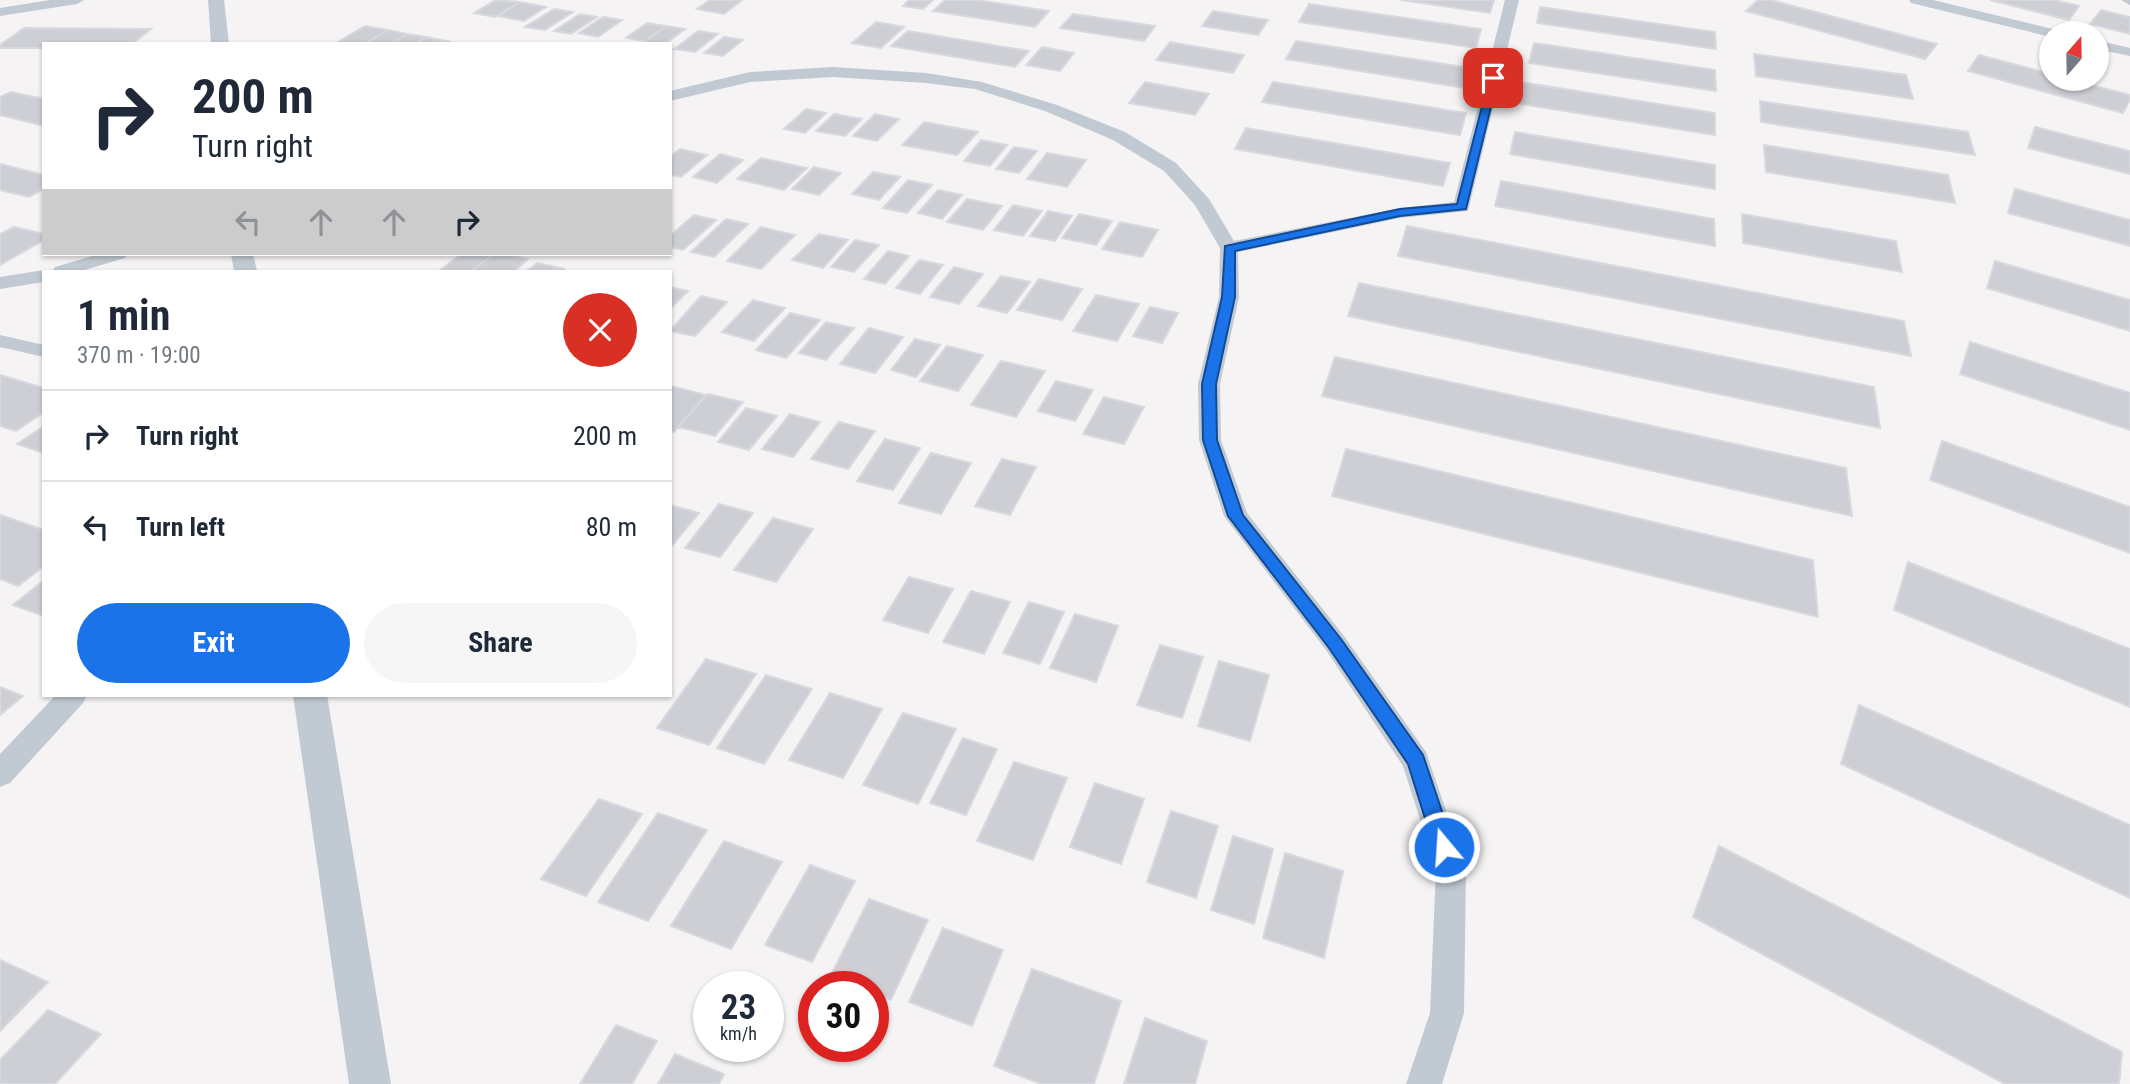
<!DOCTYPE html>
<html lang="en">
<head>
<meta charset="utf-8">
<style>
  :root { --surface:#fff; --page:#f6f6f7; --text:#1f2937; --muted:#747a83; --line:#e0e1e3; --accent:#1a73e8 }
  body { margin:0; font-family:"Roboto Condensed",sans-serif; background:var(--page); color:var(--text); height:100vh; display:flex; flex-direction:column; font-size:26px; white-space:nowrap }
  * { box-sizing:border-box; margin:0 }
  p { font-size:23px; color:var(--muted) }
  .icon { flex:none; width:38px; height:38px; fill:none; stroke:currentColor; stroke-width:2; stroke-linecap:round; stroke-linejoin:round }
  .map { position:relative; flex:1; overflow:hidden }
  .side { position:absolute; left:42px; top:270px; width:630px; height:427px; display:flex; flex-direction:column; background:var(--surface); border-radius:0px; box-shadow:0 2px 5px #0004 }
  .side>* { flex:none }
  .top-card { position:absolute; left:42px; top:42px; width:630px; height:214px; border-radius:0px; box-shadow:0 2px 5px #0004; background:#fff; color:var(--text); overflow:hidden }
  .needle { width:46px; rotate:20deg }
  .fabs { position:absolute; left:2039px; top:21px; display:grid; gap:14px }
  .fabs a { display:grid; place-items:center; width:70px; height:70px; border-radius:50%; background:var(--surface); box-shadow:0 2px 5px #0004; font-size:35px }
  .speed { position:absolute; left:693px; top:971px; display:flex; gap:14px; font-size:35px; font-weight:700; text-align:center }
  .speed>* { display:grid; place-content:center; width:91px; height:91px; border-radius:50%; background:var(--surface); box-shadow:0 2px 5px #0004; line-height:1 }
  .speed small { font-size:18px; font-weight:400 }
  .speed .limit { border:10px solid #d22; background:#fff; color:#111 }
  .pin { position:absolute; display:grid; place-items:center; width:60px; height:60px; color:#fff; margin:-30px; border-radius:14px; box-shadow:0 4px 10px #0006 }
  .me { position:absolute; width:77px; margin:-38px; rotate:342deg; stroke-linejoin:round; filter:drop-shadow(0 0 5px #0008) }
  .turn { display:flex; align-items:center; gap:24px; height:147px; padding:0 35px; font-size:32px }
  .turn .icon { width:91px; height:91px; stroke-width:2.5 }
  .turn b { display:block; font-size:49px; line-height:60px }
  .lanes { display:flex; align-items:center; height:66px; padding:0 35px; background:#0003; justify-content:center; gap:35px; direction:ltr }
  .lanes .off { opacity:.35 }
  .round { display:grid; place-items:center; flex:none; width:74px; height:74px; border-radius:37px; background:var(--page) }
  .summary { display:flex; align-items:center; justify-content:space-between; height:119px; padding:0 35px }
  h1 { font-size:42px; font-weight:700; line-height:52px }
  .primary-button { display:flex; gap:14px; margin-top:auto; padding:14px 35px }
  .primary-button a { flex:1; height:80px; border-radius:42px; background:var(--accent); color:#fff; font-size:28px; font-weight:700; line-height:80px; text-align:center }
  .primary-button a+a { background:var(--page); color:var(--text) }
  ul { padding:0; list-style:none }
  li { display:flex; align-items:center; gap:21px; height:91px; padding:0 35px; border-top:2px solid var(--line) }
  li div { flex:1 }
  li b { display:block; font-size:26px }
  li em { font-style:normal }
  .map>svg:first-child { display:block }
  .building { fill:#cdcfd5; stroke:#d7d9de; stroke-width:2 }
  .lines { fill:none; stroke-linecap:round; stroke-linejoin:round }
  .minor { fill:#c1cad2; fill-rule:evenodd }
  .tertiary { fill:#c1cad2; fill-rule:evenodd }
  .route { fill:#1a73e8; stroke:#114b97; stroke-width:2 }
</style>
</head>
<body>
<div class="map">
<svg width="2130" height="1084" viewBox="0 0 2130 1084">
  <rect width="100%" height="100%" fill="#f5f3f3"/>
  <path class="building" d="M496 0 520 2 495 17 474 13Z
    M710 0H742L724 14 697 9Z
    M909 0H933L923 9 903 6Z
    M945 0H976L1049 11 1035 27 933 11Z
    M1401 0H1494L1490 13Z
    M1758 0H1770L1937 44 1925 59 1746 11Z
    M1990 0H2054L2079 6 2069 20Z
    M520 2 546 7 524 21 498 16Z
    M1309 4 1481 29 1476 48 1299 22Z
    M1540 7 1715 32 1716 49 1537 23Z
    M554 9 573 12 545 30 525 27Z
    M2101 10 2130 17V34L2090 24Z
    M1213 11 1268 20 1258 35 1202 26Z
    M580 14 597 17 571 34 554 31Z
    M1073 14 1155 26 1144 41 1060 28Z
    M603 17 622 20 598 37 579 33Z
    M876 22 904 27 881 48 852 43Z
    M647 23 666 26 645 41 626 38Z
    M365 26 388 30 364 44 336 43Z
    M666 26 685 29 665 44H641Z
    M24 28 151 29 132 44H44V48H0V45Z
    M388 30 407 34 390 44H364Z
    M698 31 718 34 695 52 674 49Z
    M908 31 1029 51 1015 67 891 46Z
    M407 34 426 37 416 44H390Z
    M426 37 451 42 416 44Z
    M724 37 743 40 723 56 704 53Z
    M1296 41 1477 69 1471 89 1286 59Z
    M1170 42 1244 55 1233 73 1156 60Z
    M1534 43 1715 70 1716 91 1529 63Z
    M1042 47 1074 53 1060 71 1026 65Z
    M1754 54 1906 75 1913 99 1756 76Z
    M1979 55 2051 74V79H2068L2130 95V100L2123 113 1968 71Z
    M1145 82 1209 94 1195 115 1129 103Z
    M1273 82 1466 113 1460 135 1262 102Z
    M1520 82 1715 113V135L1515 103Z
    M11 92 44 99V126L0 115V97Z
    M1760 101 1968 132 1975 155 1761 122Z
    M806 109 826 113 805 133 784 129Z
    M834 114 862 119 845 136 816 131Z
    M875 114 899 119 877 141 853 136Z
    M924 122 978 132 957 155 902 145Z
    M2035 127 2130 151V174L2028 148Z
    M1246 128 1450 163 1443 186 1235 149Z
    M1515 132 1715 165V189L1510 154Z
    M981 140 1007 145 990 166 964 161Z
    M1764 145 1948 175 1955 203 1766 172Z
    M1014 147 1037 151 1019 173 996 169Z
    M680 149 707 155 681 177 670 175V157Z
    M1047 153 1086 160 1067 187 1027 179Z
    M720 154 743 160 717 183 693 177Z
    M761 158 807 168 784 190 737 179Z
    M0 164 44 175V189L29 197 0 190Z
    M814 167 841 173 819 195 792 189Z
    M873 172 900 177 879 200 852 194Z
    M908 180 932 185 907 213 883 208Z
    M1501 181 1714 219 1715 246 1495 206Z
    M2015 189 2130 220V246L2008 213Z
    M938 190 962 195 942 219 918 213Z
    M967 199 1002 206 983 230 947 222Z
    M1013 205 1042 211 1023 236 994 230Z
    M1048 211 1072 216 1055 241 1030 236Z
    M1079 214 1112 221 1096 245 1062 238Z
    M1742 214 1896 241 1902 272 1743 243Z
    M694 215 716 220 683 250 670 247V236Z
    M726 219 748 224 714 257 691 252Z
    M1120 222 1158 230 1142 257 1102 249Z
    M1407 226 1904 321 1911 356 1398 256Z
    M14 227 44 234V240L0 265V234Z
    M761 227 795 235 761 269 727 261Z
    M819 234 848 240 823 268 792 260Z
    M855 240 879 245 854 272 831 267Z
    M888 251 909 256 885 284 864 279Z
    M461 254H493L472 271H439Z
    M493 254H503L528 259 514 271H472Z
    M919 260 943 265 920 294 896 288Z
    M1995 261 2130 300V331L1987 288Z
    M537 263 565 269 527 271Z
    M954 267 983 274 959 304 930 297Z
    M1001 276 1030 282 1007 313 978 306Z
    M1039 279 1082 289 1062 320 1017 310Z
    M1359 283 1874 387 1880 428 1348 316Z
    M670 287 688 291 670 309Z
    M1096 295 1139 304 1117 341 1073 331Z
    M701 296 727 302 695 336 670 331Z
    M753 300 785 308 754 341 722 332Z
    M1150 307 1178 313 1162 343 1133 336Z
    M790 313 820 320 786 358 756 350Z
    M826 322 854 328 826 360 799 353Z
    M869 328 903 337 875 373 840 364Z
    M915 339 940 345 916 377 891 370Z
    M1970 342 2130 393V430L1960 374Z
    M947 346 983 355 958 391 920 381Z
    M1335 357 1846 468 1852 516 1322 396Z
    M1001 361 1045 371 1016 417 971 405Z
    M0 375 44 388V412L16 431 0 426Z
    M1056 381 1093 390 1075 421 1038 411Z
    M671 386 706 395 674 432 670 431Z
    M708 394 743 402 715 436 678 427Z
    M1104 397 1144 407 1124 444 1083 434Z
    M746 408 777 416 749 450 718 442Z
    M790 414 820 422 793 457 762 449Z
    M839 422 875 431 848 469 811 459Z
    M44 426V453L17 444Z
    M885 439 920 448 893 490 857 481Z
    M1942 441 2130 507V553L1930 480Z
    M1346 449 1813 560 1818 617 1332 496Z
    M931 453 971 463 941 514 899 503Z
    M1002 459 1036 467 1010 515 975 506Z
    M719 504 753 513 720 557 685 548Z
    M670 505 699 513 670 548Z
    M0 515 44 530V566L18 586 0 579Z
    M773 518 813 529 776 582 734 570Z
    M1908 562 2130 649V707L1894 610Z
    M909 577 953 589 928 633 883 620Z
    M44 580V616L13 605Z
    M971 591 1010 602 984 654 943 642Z
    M1029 602 1064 612 1040 664 1003 653Z
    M1075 614 1118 626 1096 682 1050 668Z
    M1160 645 1203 657 1182 718 1137 705Z
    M706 659 756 674 709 745 657 728Z
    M1219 661 1269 675 1250 741 1198 726Z
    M766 675 812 689 764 764 717 748Z
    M0 687 23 696 0 715Z
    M830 693 882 709 843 778 789 760Z
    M1859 705 2130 825V898L1841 764Z
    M903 713 956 729 918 804 863 785Z
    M963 738 997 749 966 815 930 803Z
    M1014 762 1067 778 1033 860 977 841Z
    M1095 783 1144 799 1121 864 1070 847Z
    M599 799 642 814 586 896 541 879Z
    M1171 811 1218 826 1196 898 1147 882Z
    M658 813 707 830 648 921 598 902Z
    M1233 836 1273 849 1254 924 1211 910Z
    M724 841 782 862 731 949 671 926Z
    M1719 846 2122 1052 2119 1084H2005L1693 917Z
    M1285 853 1343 871 1324 958 1263 938Z
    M810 865 855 881 812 962 765 945Z
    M869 899 928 920 891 1000 873 993V987H857L830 977Z
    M943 928 1003 950 972 1026 909 1002Z
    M0 960 48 982 0 1031Z
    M1032 969 1121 1001 1094 1084H1041L994 1066Z
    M48 1010 101 1034 55 1084H0V1060Z
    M1145 1018 1207 1041 1195 1084H1124Z
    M616 1025 657 1041 632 1084H580Z
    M675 1054 724 1074 719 1084H658Z"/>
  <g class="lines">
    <path class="minor" d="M50 0H84L77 4 0 16V8Z
      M1505 0H1519L1468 211 1400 218 1238 252 1239 297 1220 384 1221 440 1247 513 1344 636 1426 752 1466 869 1464 1013 1442 1084H1406L1430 1013 1436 869 1403 766 1326 650 1224 516 1199 440 1198 384 1219 297 1220 248 1195 205 1164 171 1113 140 1045 111 975 89 926 83 833 77 750 82 670 101V91L750 72 833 67 926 73 982 82 1057 105 1125 132 1176 163 1209 199 1234 241 1400 208 1454 202Z
      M1909 0H1933L2057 30 2059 33H2051V37L1911 3Z
      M2121 0H2130V5Z
      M2096 40 2130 48V56L2096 49Z
      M99 254H127L125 258 81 271H52L55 267Z
      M44 270 48 271H44V282L0 289V277Z
      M0 335 44 345V357L0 347Z
      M56 695H87L83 703 10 783 0 787V754Z"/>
    <path class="tertiary" d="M208 0H224L229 44H211Z
      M231 254H253L257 271H234Z
      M293 695H327L391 1084H349Z"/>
  </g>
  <path class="route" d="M1490 75 1498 78 1466 209 1400 216 1235 251V297L1216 384 1217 440 1243 515 1341 639 1423 755 1454 847 1451 853 1444 856 1437 853 1434 847 1408 764 1329 648 1228 516 1203 440 1202 384 1222 297 1225 246 1400 209 1457 204Z"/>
</svg>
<div class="fabs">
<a><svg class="needle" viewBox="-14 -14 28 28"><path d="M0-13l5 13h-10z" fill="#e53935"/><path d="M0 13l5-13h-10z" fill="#747a83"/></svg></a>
</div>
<div class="speed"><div>23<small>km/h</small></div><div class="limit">30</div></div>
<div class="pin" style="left:1493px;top:78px;background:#d93025"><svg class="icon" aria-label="arrive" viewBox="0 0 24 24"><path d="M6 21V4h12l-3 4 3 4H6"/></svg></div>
<svg class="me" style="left:1444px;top:847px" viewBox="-20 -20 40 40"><circle r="17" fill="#1a73e8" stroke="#fff" stroke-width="3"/><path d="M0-11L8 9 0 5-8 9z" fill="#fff"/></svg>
<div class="top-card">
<div class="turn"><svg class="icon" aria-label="right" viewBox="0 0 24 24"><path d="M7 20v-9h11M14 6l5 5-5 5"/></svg><div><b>200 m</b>Turn right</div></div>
<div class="lanes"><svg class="icon off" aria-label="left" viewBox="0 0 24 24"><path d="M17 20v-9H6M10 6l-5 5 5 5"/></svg><svg class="icon off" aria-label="ahead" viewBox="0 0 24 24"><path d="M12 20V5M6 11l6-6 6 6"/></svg><svg class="icon off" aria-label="ahead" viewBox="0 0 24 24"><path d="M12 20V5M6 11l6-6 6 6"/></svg><svg class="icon" aria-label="right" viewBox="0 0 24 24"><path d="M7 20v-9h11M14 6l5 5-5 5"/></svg></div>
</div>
<section class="side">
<div class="summary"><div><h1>1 min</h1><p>370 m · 19:00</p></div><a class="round" style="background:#d93025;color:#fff"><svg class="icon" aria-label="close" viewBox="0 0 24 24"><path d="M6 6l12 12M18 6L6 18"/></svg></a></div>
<ul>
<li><svg class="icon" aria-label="right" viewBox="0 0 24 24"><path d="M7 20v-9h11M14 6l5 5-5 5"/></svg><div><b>Turn right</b></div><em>200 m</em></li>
<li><svg class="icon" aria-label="left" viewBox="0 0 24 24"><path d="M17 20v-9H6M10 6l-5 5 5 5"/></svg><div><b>Turn left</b></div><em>80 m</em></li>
</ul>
<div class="primary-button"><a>Exit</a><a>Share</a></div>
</section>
</div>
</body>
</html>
